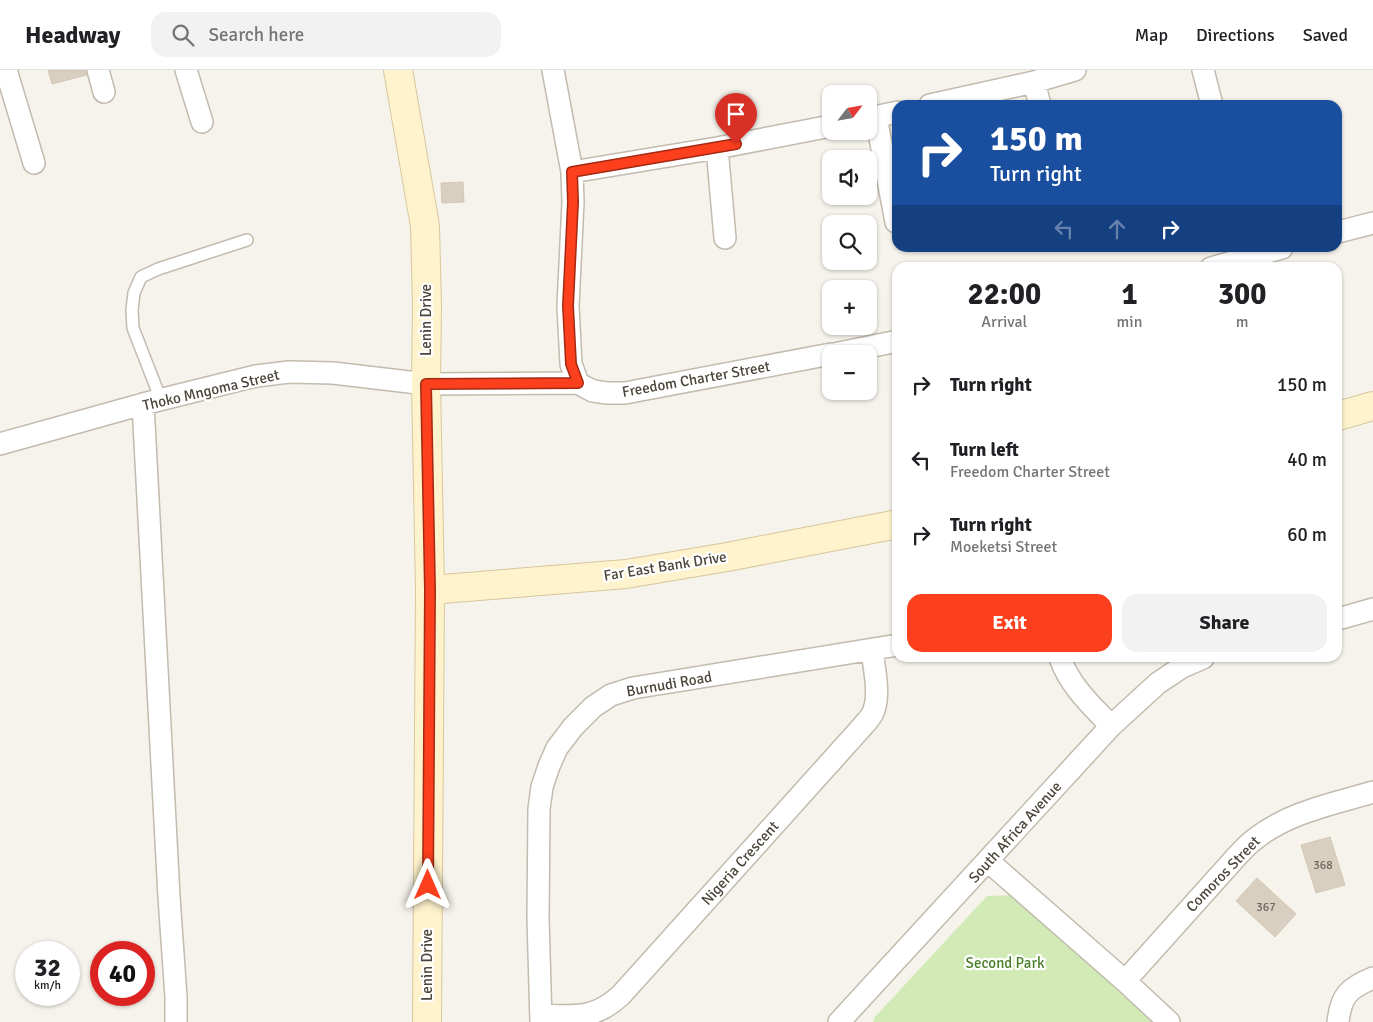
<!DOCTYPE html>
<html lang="en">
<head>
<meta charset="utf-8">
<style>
  :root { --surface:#fff; --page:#f2f2f2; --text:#202124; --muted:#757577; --line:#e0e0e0; --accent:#fc3f1d }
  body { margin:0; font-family:Signika,sans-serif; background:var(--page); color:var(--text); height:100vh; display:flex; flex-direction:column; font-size:19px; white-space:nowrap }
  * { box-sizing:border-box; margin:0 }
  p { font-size:16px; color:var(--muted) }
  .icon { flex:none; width:28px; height:28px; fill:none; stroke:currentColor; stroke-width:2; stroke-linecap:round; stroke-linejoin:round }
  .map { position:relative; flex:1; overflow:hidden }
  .side { position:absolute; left:892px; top:192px; width:450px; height:400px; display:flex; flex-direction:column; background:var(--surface); border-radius:15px; box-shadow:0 1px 4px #0004 }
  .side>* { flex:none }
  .top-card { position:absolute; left:892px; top:30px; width:450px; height:152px; border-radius:15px; box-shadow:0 1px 4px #0004; background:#1a4fa0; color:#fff; overflow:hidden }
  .needle { width:32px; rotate:59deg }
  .controls { position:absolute; left:822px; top:15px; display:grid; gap:10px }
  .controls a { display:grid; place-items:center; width:55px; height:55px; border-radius:10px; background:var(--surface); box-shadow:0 1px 4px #0004; font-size:25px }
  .speed { position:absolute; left:15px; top:871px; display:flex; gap:10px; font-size:25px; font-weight:700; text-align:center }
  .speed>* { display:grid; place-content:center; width:65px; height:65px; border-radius:50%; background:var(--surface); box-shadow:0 1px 4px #0004; line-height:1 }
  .speed small { font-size:12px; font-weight:400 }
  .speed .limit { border:8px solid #d22; background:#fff; color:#111 }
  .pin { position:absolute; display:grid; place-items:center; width:42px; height:42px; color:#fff; margin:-51px -21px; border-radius:50% 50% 50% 0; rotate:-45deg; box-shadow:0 0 5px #0007 }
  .pin .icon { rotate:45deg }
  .me { position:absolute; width:55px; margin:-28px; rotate:0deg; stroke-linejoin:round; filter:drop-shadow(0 0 4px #0008) }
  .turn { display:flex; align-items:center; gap:18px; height:105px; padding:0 15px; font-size:22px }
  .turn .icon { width:65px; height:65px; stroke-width:2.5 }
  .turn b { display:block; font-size:35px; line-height:42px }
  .lanes { display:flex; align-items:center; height:48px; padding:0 15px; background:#0003; justify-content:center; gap:25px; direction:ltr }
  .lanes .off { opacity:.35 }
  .eta { display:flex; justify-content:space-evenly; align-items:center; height:85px; text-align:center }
  .eta b { font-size:30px; font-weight:700; line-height:35px }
  .action { display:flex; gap:10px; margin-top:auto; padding:10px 15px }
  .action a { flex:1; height:58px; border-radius:15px; background:var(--accent); color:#fff; font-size:20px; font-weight:700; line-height:58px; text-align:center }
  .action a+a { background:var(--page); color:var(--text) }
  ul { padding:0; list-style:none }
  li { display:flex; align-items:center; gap:15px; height:75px; padding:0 15px }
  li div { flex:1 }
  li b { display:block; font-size:19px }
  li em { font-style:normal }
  header { display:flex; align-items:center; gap:30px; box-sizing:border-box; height:70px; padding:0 25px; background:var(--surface); border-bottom:1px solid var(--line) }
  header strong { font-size:24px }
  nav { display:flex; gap:28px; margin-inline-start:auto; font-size:18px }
  .search { width:350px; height:45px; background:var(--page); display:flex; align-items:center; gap:12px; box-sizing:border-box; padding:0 18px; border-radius:15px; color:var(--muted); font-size:19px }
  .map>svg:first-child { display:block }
  .green { fill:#d2eab5 }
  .building { fill:#d8cfc1; stroke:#d3c7b4 }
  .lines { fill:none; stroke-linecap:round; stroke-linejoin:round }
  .lane-casing { stroke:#c2bbae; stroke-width:14 }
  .street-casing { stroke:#c2bbae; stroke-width:24 }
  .secondary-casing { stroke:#d6c79b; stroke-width:30 }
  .lane { stroke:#fff; stroke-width:11 }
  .street { stroke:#fff; stroke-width:21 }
  .secondary { stroke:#fff3cd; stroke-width:28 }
  .route-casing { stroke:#a42913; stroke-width:12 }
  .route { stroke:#fc3f1d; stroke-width:9 }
  .labels { text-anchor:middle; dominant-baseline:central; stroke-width:4.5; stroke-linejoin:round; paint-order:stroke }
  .number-label { font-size:12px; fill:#6e675b }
  .street-label { font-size:15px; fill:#4b4439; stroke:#fff }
  .park-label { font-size:15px; fill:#4a7f2a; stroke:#fff }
</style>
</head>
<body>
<header>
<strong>Headway</strong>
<div class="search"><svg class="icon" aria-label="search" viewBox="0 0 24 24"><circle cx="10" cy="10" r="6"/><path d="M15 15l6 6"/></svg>Search here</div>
<nav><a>Map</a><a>Directions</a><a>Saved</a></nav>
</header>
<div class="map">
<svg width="1373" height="952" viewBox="0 0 1373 952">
  <rect width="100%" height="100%" fill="#f6f3ec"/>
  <path class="green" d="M1016 825 1157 952H873L874 948 987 826Z"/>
  <path class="building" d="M48 0H89L90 4 52 14Z
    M463 112 464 132 442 133 441 113Z
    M1330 767 1345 815 1316 823 1301 775Z
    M1257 808 1296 844 1275 867 1236 831Z"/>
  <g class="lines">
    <g class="lane-casing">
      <path id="lane" d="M161 330 133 258 132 240 134 223 141 207 158 199 247 170"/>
    </g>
    <g class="street-casing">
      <path id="street" d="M6 0 34 93
        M98 0 104 22
        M186 0 202 52
        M553 0 572 102 573 132 568 236 571 294 578 313 585 317 593 321 607 323H625L831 284
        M1203 0 1212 35
        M1034 12 1040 35
        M930 35 1034 12 1075 0
        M876 47 896 152
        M869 48 898 42
        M717 78 725 168
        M572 102 717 78 831 56
        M1338 162 1373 153
        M1211 198 1282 178
        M834 284 898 271
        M143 334 169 827 176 927V952
        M0 374 143 334 256 306 289 302 333 303 426 314 578 313
        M1338 549 1373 539
        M1060 588C1070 616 1091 635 1111 656
        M988 791 1125 911 1169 952
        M1125 911 1238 785C1244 779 1249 773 1255 769 1289 742 1333 734 1373 722
        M541 945C575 946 594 950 621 925L862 657C866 652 872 647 874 640 880 622 874 599 872 580
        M541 952 538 848 539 739 542 717 549 696 557 678 573 657 593 637 611 625 633 618 898 575
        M839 952 1111 656 1158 613 1182 597 1203 588
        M1338 952C1341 925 1349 918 1373 908"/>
    </g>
    <g class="secondary-casing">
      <path id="secondary" d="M398 0 425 156 427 235 426 314 430 520 427 952
        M1338 346 1373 336
        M430 520 626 504 727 487 898 454"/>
    </g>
    <use href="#lane" class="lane"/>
    <use href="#street" class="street"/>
    <use href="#secondary" class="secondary"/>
  </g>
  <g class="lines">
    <g class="route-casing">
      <path id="route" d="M428 815 430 520 426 314 578 313 571 294 568 236 573 132 572 102 736 74"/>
    </g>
    <use href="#route" class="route"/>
  </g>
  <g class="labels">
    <g class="number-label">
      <text x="1323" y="795">368</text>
      <text x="1266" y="837">367</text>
    </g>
    <g class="street-label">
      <text transform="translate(426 250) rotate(-90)">Lenin Drive</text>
      <text transform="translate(696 309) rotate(-10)">Freedom Charter Street</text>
      <text transform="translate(211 320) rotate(-13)">Thoko Mngoma Street</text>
      <text transform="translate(665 496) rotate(-9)">Far East Bank Drive</text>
      <text transform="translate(669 614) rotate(-10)">Burnudi Road</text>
      <text transform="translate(1015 762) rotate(-48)">South Africa Avenue</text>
      <text transform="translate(740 793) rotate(-48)">Nigeria Crescent</text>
      <text transform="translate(1223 804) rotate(-46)">Comoros Street</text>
      <text transform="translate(427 895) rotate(-90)">Lenin Drive</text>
    </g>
    <g class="park-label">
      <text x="1005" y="893">Second Park</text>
    </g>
  </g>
</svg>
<div class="controls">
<a><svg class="needle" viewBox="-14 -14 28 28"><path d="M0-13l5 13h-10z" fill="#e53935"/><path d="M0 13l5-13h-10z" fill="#757577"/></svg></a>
<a><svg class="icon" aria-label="sound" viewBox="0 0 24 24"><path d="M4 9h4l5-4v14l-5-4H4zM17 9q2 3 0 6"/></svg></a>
<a><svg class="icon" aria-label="search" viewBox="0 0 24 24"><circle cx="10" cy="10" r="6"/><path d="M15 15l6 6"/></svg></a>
<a>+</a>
<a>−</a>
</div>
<div class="speed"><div>32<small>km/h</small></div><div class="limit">40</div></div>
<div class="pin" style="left:736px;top:74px;background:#d93025"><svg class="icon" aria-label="arrive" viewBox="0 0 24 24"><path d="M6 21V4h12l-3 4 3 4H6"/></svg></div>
<svg class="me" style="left:428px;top:815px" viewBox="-20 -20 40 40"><path d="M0-17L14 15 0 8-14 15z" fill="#fc3f1d" stroke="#fff" stroke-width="4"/></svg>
<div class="top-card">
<div class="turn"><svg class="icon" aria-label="right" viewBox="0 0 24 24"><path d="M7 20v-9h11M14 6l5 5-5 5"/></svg><div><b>150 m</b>Turn right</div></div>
<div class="lanes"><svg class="icon off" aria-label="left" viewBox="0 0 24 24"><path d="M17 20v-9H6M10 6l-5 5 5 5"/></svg><svg class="icon off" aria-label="ahead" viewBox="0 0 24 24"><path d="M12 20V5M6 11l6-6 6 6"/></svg><svg class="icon" aria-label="right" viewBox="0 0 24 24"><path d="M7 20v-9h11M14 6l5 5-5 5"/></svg></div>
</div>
<section class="side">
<div class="eta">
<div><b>22:00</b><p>Arrival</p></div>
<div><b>1</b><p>min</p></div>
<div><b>300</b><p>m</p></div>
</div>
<ul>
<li><svg class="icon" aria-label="right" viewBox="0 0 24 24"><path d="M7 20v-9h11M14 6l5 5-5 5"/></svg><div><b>Turn right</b></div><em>150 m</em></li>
<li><svg class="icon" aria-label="left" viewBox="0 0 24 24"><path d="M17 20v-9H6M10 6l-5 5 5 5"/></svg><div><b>Turn left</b><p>Freedom Charter Street</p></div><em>40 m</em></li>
<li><svg class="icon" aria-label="right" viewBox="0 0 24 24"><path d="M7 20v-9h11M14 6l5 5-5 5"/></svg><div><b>Turn right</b><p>Moeketsi Street</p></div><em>60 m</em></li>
</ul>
<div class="action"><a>Exit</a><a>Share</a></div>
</section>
</div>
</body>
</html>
